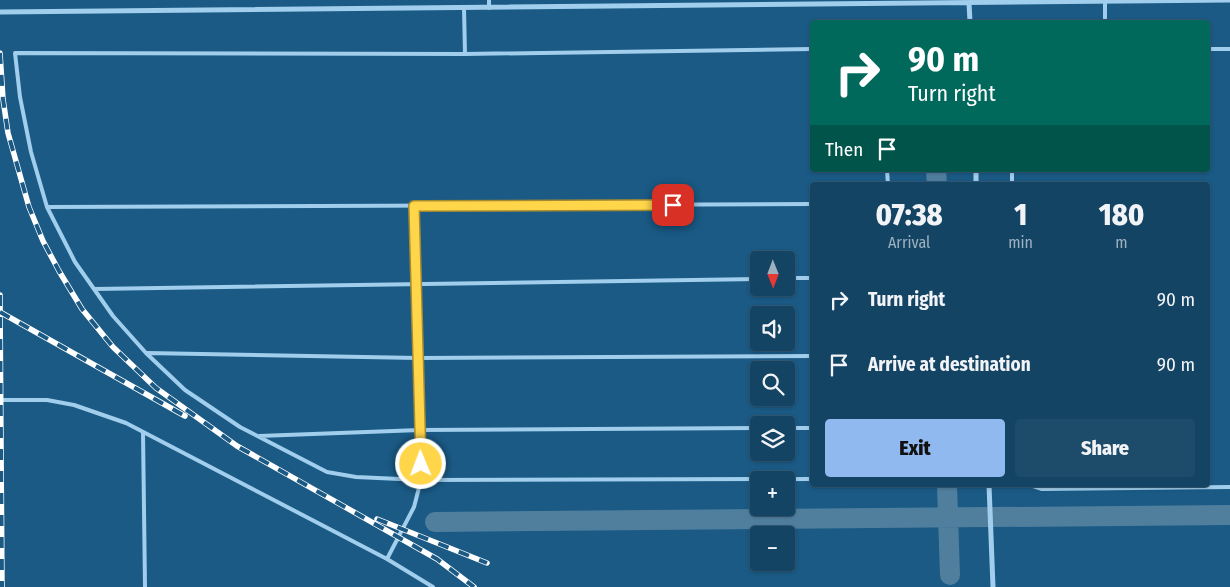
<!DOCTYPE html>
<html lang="en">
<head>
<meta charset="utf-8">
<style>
  :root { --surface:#144464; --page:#1d4b6a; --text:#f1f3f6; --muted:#9db0bf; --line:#335c78; --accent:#90b9f0 }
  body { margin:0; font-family:"Fira Sans Condensed",sans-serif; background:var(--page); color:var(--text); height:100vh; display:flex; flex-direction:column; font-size:19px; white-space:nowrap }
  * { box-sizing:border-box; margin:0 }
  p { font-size:16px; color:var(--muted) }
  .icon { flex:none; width:28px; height:28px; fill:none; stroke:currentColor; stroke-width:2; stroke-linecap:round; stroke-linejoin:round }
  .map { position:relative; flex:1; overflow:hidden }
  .drawer { position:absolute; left:810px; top:182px; width:400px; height:305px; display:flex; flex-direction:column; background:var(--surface); border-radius:5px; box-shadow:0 1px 4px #0004,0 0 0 1px var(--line) }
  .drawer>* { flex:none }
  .hud { position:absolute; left:810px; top:20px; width:400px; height:152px; border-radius:5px; box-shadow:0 1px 4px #0004,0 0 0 1px var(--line); background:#00695c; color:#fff; overflow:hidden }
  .needle { width:32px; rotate:179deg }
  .fabs { position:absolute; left:750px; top:251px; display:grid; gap:10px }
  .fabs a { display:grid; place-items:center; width:45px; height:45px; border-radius:5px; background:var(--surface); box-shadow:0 1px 4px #0004,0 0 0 1px var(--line); font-size:25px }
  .pin { position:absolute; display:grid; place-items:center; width:42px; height:42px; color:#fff; margin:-21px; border-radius:10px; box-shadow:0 2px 8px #0006 }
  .me { position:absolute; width:55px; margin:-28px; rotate:359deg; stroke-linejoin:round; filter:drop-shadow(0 0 4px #0008) }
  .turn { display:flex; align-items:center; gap:18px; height:105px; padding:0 15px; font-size:22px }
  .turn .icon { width:65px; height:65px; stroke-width:2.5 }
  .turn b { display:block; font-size:35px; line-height:42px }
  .then { display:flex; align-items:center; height:48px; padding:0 15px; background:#0003; gap:10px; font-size:19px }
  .eta { display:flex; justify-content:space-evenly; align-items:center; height:85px; text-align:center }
  .eta b { font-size:30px; font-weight:800; line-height:35px }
  .action { display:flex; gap:10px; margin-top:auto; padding:10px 15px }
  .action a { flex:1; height:58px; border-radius:5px; background:var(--accent); color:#111; font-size:20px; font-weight:800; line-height:58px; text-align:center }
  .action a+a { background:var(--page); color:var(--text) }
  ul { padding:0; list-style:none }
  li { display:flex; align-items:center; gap:15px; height:65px; padding:0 15px }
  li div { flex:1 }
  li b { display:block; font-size:19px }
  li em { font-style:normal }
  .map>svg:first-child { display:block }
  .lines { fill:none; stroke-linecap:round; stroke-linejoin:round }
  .canal { stroke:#507f9e; stroke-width:20 }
  .lane { stroke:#a0ceec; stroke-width:4 }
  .street { stroke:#a0ceec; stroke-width:5 }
  .rail-casing { stroke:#fff; stroke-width:5.5 }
  .rail { stroke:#1a5a85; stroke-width:4; stroke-dasharray:11; stroke-linecap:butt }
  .route-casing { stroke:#a68a30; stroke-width:12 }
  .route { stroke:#ffd54a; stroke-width:9 }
</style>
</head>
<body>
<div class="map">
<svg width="1230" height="587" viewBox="0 0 1230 587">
  <rect width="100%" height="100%" fill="#1a5a85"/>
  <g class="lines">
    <path class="canal" d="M936 170 937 185
      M947 485 950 575
      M435 522 1230 515"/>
    <path class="lane" d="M464 8 465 54 812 49
      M489 8V0
      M1105 22V2
      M1208 49H1230
      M465 54 15 53 20 97 31 152 47 207 75 262 113 316 146 353 185 390 240 427 327 472 356 477 421 480 812 479
      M887 170 888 185
      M1012 170V185
      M47 207 812 204
      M786 278H812
      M94 289 759 279
      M147 353 418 358 812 356
      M0 400H47L74 405 126 423 387 559 433 587
      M786 428H812
      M143 432 145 587
      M259 436 420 430 759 428
      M1030 485 1042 489 1230 487
      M387 559 414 507 421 480 415 206"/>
    <path class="street" d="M969 3 970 22
      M0 12 1230 0
      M976 170V185
      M989 485 993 587"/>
    <g class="rail-casing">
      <path id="rail" d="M0 53 3 99 8 133 29 207 43 241 59 271 82 309 113 347 156 388 237 446 437 559 474 587
        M0 295 2 587
        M0 312 185 416
        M377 519 487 563"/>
    </g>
    <use href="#rail" class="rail"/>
  </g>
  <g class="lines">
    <g class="route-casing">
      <path id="route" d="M421 464 414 206 673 205"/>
    </g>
    <use href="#route" class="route"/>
  </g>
</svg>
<div class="fabs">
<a><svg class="needle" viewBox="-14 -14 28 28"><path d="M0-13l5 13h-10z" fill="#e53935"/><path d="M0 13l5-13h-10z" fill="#9db0bf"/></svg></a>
<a><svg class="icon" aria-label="sound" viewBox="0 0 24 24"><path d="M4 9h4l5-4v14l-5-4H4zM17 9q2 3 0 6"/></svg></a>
<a><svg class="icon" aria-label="search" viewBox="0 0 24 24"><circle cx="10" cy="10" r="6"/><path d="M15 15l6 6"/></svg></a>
<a><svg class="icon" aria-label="layers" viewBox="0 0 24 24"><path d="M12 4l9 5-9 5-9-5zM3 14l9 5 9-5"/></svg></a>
<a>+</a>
<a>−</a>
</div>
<div class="pin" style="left:673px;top:205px;background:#d93025"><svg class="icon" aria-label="arrive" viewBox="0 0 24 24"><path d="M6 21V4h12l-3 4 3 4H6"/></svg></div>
<svg class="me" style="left:421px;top:464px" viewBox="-20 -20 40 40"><circle r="17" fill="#ffd54a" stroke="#fff" stroke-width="3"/><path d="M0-11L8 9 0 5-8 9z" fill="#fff"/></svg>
<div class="hud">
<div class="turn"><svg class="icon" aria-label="right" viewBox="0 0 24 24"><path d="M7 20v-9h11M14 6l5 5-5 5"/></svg><div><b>90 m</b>Turn right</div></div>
<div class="then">Then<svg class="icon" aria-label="arrive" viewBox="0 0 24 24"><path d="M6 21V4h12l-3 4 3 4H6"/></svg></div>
</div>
<section class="drawer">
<div class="eta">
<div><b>07:38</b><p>Arrival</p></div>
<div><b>1</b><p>min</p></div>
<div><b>180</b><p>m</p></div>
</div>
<ul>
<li><svg class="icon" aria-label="right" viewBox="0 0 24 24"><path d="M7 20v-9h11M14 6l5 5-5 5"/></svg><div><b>Turn right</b></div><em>90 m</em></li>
<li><svg class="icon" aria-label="arrive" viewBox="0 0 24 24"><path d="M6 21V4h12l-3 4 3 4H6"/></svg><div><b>Arrive at destination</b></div><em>90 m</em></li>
</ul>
<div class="action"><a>Exit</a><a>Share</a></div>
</section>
</div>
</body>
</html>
